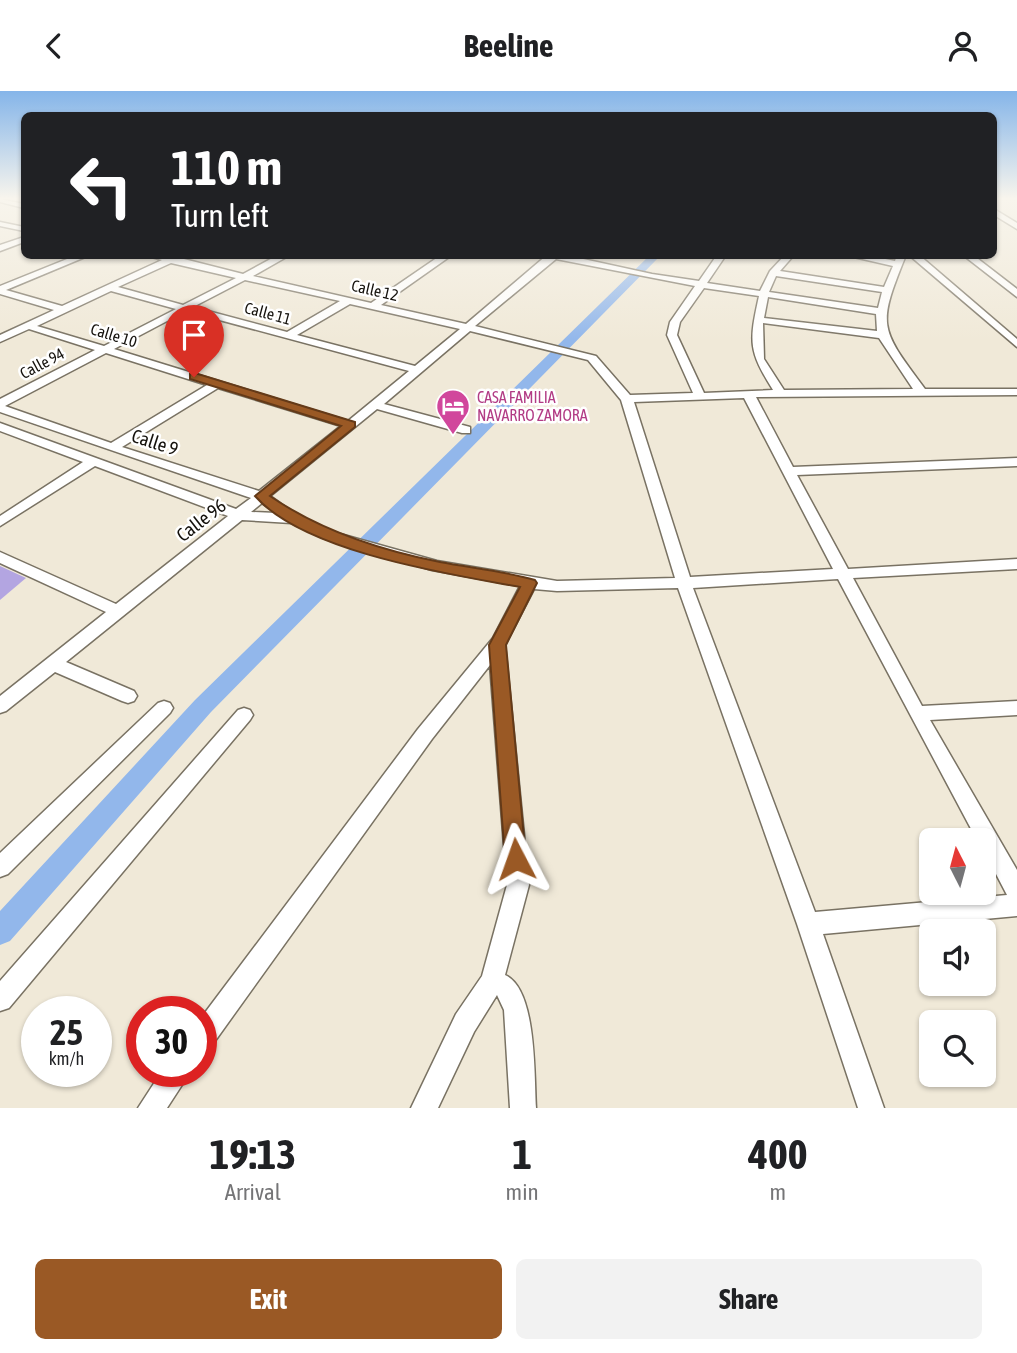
<!DOCTYPE html>
<html lang="en">
<head>
<meta charset="utf-8">
<style>
  :root { --surface:#fff; --page:#f2f2f2; --text:#202124; --muted:#757577; --accent:#9a5925 }
  body { margin:0; font-family:"Asap Condensed",sans-serif; background:var(--page); color:var(--text); height:100vh; display:flex; flex-direction:column; font-size:26px; white-space:nowrap }
  * { box-sizing:border-box; margin:0 }
  p { font-size:23px; color:var(--muted) }
  .icon { flex:none; width:38px; height:38px; fill:none; stroke:currentColor; stroke-width:2; stroke-linecap:round; stroke-linejoin:round }
  .map { position:relative; height:1017px; overflow:hidden }
  .drawer { display:flex; flex-direction:column; background:var(--surface); flex:1 }
  .drawer>* { flex:none }
  .guide { position:absolute; left:21px; top:21px; width:976px; height:147px; border-radius:10px; box-shadow:0 2px 5px #0004; background:#202124; color:#fff; overflow:hidden }
  .needle { width:46px; rotate:354deg }
  .tools { position:absolute; left:919px; top:737px; display:grid; gap:14px }
  .tools a { display:grid; place-items:center; width:77px; height:77px; border-radius:10px; background:var(--surface); box-shadow:0 2px 5px #0004; font-size:35px }
  .speed { position:absolute; left:21px; top:905px; display:flex; gap:14px; font-size:35px; font-weight:700; text-align:center }
  .speed>* { display:grid; place-content:center; width:91px; height:91px; border-radius:50%; background:var(--surface); box-shadow:0 2px 5px #0004; line-height:1 }
  .speed small { font-size:18px; font-weight:400 }
  .speed .limit { border:10px solid #d22; background:#fff; color:#111 }
  .pin { position:absolute; display:grid; place-items:center; width:60px; height:60px; color:#fff; margin:-72px -30px; border-radius:50% 50% 50% 0; rotate:-45deg; box-shadow:0 0 7px #0007 }
  .pin .icon { rotate:45deg }
  .me { position:absolute; width:77px; margin:-38px; rotate:356deg; stroke-linejoin:round; filter:drop-shadow(0 0 5px #0008) }
  .turn { display:flex; align-items:center; gap:24px; height:147px; padding:0 35px; font-size:32px }
  .turn .icon { width:91px; height:91px; stroke-width:2.5 }
  .turn b { display:block; font-size:49px; line-height:60px }
  .eta { display:flex; justify-content:space-evenly; align-items:center; height:119px; text-align:center }
  .eta b { font-size:42px; font-weight:700; line-height:49px }
  .action { display:flex; gap:14px; margin-top:auto; padding:14px 35px }
  .action a { flex:1; height:80px; border-radius:10px; background:var(--accent); color:#fff; font-size:28px; font-weight:700; line-height:80px; text-align:center }
  .action a+a { background:var(--page); color:var(--text) }
  header { display:flex; justify-content:space-between; align-items:center; height:91px; padding:0 35px; background:var(--surface); font-size:32px; font-weight:700 }
  .map>svg:first-child { display:block }
  .lines { fill:none; stroke-linecap:round; stroke-linejoin:round }
  .canal { fill:#92b7eb; fill-rule:evenodd }
  .building { fill:#b3a5e1 }
  .minor-casing { stroke:#797263; stroke-width:3 }
  .minor { fill:#fff; fill-rule:evenodd }
  .route { fill:#9a5925; stroke:#643a18; stroke-width:2 }
  .labels { text-anchor:middle; dominant-baseline:central; stroke-width:5; stroke-linejoin:round; paint-order:stroke }
  .far-street-label { font-size:16px; fill:#14110c; stroke:#fff }
  .far-hotel-label { font-size:16px; fill:#b23c85; stroke:#fff; text-anchor:start }
  .street-label { font-size:19px; fill:#14110c; stroke:#fff }
</style>
</head>
<body>
<header><svg class="icon" aria-label="back" viewBox="0 0 24 24"><path d="M15 5l-7 7 7 7"/></svg>Beeline<svg class="icon" aria-label="person" viewBox="0 0 24 24"><circle cx="12" cy="8" r="4"/><path d="M4 21q1-7 8-7t8 7"/></svg></header>
<div class="map">
<svg width="1017" height="1017" viewBox="0 0 1017 1017">
  <rect width="100%" height="100%" fill="#f0e9d8"/>
  <g class="lines">
    <path class="canal" d="M650 164H661L211 621 10 850 0 854V820L195 609Z"/>
  </g>
  <path class="building" d="M0 475 26 487 0 509Z"/>
  <g class="lines">
    <g class="minor-casing">
      <path id="minor" d="M0 108 24 113V117L0 111Z
        M994 118 1017 132V138L994 124Z
        M0 131 24 136V140L0 135Z
        M24 146V151L0 160V154Z
        M77 164H90L6 199 62 215 162 169 145 164 172 165 243 183 278 164H290L253 185 371 212 441 164H452L381 214 466 233 547 164H565L652 183 699 190 717 164H726L707 192 760 200 770 180 785 164H794L780 180 884 196 893 175 845 164H866L895 170 897 164H906C877 236 879 236 925 298H1017V304L756 306 793 376 1017 367V375L797 384 848 478 1017 468V478L853 487 922 615 1017 610V624L930 629 1017 779V825L823 843 884 1017H858L797 833 678 497 557 500 534 498 505 554 529 794 505 884C537 898 534 985 536 1017H510L504 919 497 904 474 941 438 1017H411L456 923 482 885 507 794 490 574 432 648 210 957 201 960V927L418 638 493 547 520 495 432 479 323 447 291 432 242 429 66 571 134 600 137 605 134 610 128 612 122 610 55 581 6 620 0 622V605L106 521 0 472V461L116 513 228 425 95 375 0 435V425L83 371 0 340V332L236 418 251 407 0 321V308L95 259 29 238 0 251V244L54 219 0 203V195ZM556 168 695 195 670 231 667 244 693 302 630 304 596 265 475 235ZM171 172 236 187 183 214 118 196ZM776 185 882 201 878 217 769 201ZM245 189 340 210 287 241 193 216ZM704 197 759 205C749 251 748 259 773 299L704 302 677 244 680 231ZM111 200 176 218 104 255 37 235ZM768 206 876 223 877 240 764 227ZM350 213 460 238 415 275 297 244ZM186 220 409 280 348 330 114 258ZM763 232 879 247 913 298 784 299 764 268ZM470 240 588 269 621 309 675 487 557 490 437 470 333 441 298 425 270 405 377 318 462 342H470V336L384 313ZM106 262 207 294 111 352 5 315ZM218 297 341 335 259 400 122 356ZM744 307 833 478 690 486 634 311ZM262 412 276 422 251 421ZM838 488 977 749H984V760L1007 804 815 821 693 497Z
        M909 164H919L1017 248V256Z
        M963 164H973L1017 198V206Z
        M164 610 170 612 173 617 170 622 8 783 0 786V762L158 612Z
        M244 617 250 619 253 624 250 629 9 917 0 920V890L238 619Z
        M162 980H191L167 1017H138Z"/>
    </g>
    <use href="#minor" class="minor"/>
  </g>
  <linearGradient id="sky" x2="0" y2="1"><stop stop-color="#85b5e9"/><stop offset="0.43" stop-color="#f8f5ed"/><stop offset="1" stop-color="#f8f5ed" stop-opacity="0"/></linearGradient>
  <rect width="1017" height="250" fill="url(#sky)"/>
  <path class="route" d="M190 283H198L355 331V336L270 405C321 440 379 459 440 471 471 477 504 480 535 489L537 492 506 554 526 768 523 775 516 778 508 775 505 768 489 554 520 496C448 483 304 461 255 405L341 335 190 288Z"/>
  <defs>
    <g id="hotel-pin" transform="scale(1.75)"><path d="M0 17L-7.5 6A9.5 9.5 0 1 1 7.5 6Z" fill="#d1479c" stroke="#fff"/><path d="M-6-4.5h1.5V1H6V5H4.5V3h-9V5H-6ZM-4 0a1.8 1.8 0 1 1 3.6 0ZM.5 0V-2.5h3Q6-2.5 6 0Z" fill="#fff"/></g>
  </defs>
  <g fill-rule="evenodd">
    <use href="#hotel-pin" x="453" y="315"/>
  </g>
  <g class="labels">
    <g class="far-street-label">
      <text transform="translate(375 199) rotate(13)">Calle 12</text>
      <text transform="translate(268 222) rotate(15)">Calle 11</text>
      <text transform="translate(114 244) rotate(17)">Calle 10</text>
      <text transform="translate(42 272) rotate(-28)">Calle 94</text>
    </g>
    <g class="far-hotel-label">
      <text x="477" y="306">CASA FAMILIA<tspan x="477" dy="18">NAVARRO ZAMORA</tspan></text>
    </g>
    <g class="street-label">
      <text transform="translate(155 351) rotate(18)">Calle 9</text>
      <text transform="translate(201 429) rotate(-38)">Calle 96</text>
    </g>
  </g>
</svg>
<div class="tools">
<a><svg class="needle" viewBox="-14 -14 28 28"><path d="M0-13l5 13h-10z" fill="#e53935"/><path d="M0 13l5-13h-10z" fill="#757577"/></svg></a>
<a><svg class="icon" aria-label="sound" viewBox="0 0 24 24"><path d="M4 9h4l5-4v14l-5-4H4zM17 9q2 3 0 6"/></svg></a>
<a><svg class="icon" aria-label="search" viewBox="0 0 24 24"><circle cx="10" cy="10" r="6"/><path d="M15 15l6 6"/></svg></a>
</div>
<div class="speed"><div>25<small>km/h</small></div><div class="limit">30</div></div>
<div class="pin" style="left:194px;top:286px;background:#d93025"><svg class="icon" aria-label="arrive" viewBox="0 0 24 24"><path d="M6 21V4h12l-3 4 3 4H6"/></svg></div>
<svg class="me" style="left:516px;top:768px" viewBox="-20 -20 40 40"><path d="M0-17L14 15 0 8-14 15z" fill="#9a5925" stroke="#fff" stroke-width="4"/></svg>
<div class="guide">
<div class="turn"><svg class="icon" aria-label="left" viewBox="0 0 24 24"><path d="M17 20v-9H6M10 6l-5 5 5 5"/></svg><div><b>110 m</b>Turn left</div></div>
</div>
</div>
<section class="drawer">
<div class="eta">
<div><b>19:13</b><p>Arrival</p></div>
<div><b>1</b><p>min</p></div>
<div><b>400</b><p>m</p></div>
</div>
<div class="action"><a>Exit</a><a>Share</a></div>
</section>
</body>
</html>
